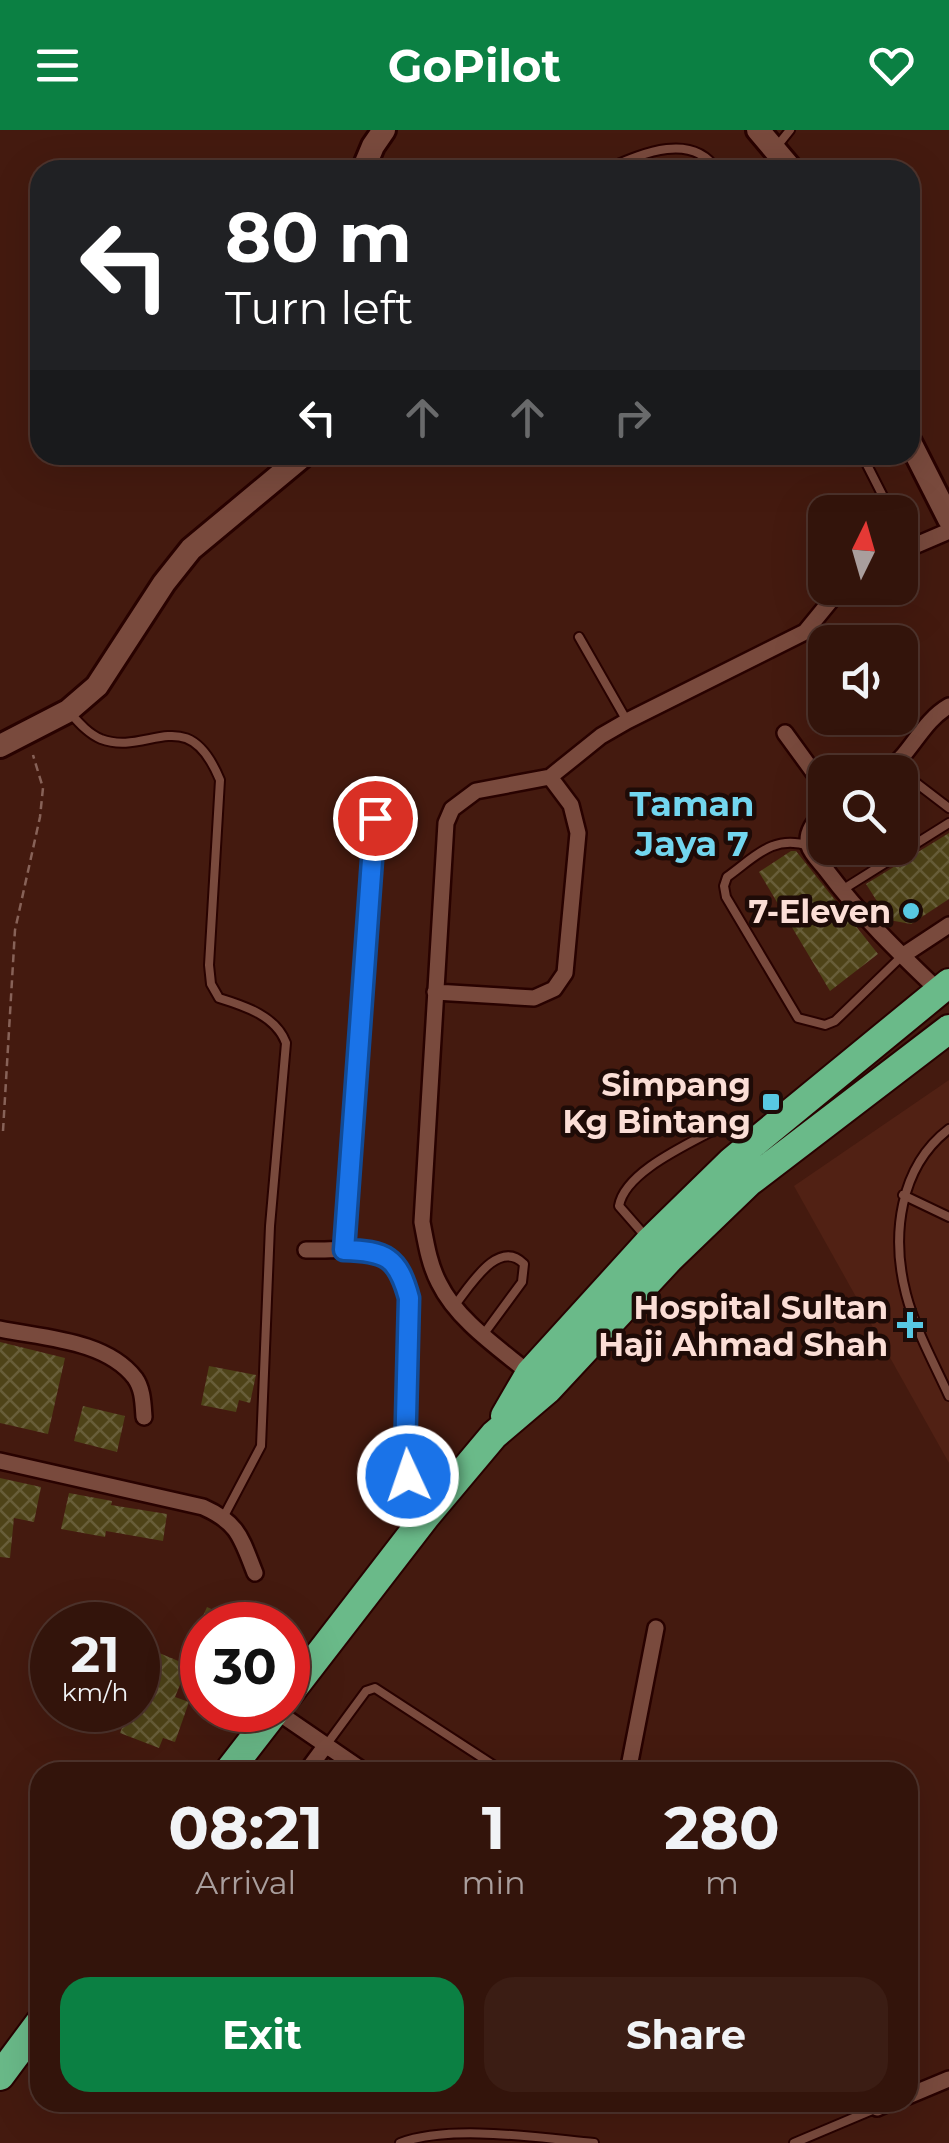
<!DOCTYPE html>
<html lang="en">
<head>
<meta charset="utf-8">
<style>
  :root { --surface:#33140b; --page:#3b1d14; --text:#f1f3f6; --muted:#a99e9d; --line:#4e332c; --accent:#0b8043 }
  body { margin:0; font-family:Montserrat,sans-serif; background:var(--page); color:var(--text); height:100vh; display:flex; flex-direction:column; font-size:38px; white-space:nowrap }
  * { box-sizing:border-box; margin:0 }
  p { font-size:32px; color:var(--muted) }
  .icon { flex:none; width:55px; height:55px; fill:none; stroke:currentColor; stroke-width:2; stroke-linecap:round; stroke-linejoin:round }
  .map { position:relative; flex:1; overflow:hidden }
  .side { position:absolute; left:30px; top:1632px; width:888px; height:350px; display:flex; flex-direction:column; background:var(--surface); border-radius:30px; box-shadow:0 10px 40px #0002,0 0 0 2px var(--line) }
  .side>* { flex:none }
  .hud { position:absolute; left:30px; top:30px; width:890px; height:305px; border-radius:30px; box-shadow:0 10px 40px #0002,0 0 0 2px var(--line); background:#202124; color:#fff; overflow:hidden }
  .needle { width:65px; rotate:5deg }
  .fabs { position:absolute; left:808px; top:365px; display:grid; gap:20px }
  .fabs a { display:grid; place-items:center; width:110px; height:110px; border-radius:20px; background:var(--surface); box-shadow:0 10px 40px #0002,0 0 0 2px var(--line); font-size:50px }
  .speed { position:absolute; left:30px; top:1472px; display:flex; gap:20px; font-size:50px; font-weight:700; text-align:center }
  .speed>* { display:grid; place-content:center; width:130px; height:130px; border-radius:50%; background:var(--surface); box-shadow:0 10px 40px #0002,0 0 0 2px var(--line); line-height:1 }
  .speed small { font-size:25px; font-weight:400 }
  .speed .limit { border:15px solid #d22; background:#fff; color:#111 }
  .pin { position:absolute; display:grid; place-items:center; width:85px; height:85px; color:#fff; margin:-42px; border:5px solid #fff; border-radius:50%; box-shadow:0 2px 10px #0007 }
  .me { position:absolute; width:110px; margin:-55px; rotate:357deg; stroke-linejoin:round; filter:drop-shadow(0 0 8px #0008) }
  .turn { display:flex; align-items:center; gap:35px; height:210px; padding:0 30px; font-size:45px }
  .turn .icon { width:130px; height:130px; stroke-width:2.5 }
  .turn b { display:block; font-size:70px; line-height:85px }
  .lanes { display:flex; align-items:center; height:95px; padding:0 30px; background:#0003; justify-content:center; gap:50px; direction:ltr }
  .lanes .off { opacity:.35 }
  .eta { display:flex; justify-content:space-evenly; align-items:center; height:170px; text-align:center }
  .eta b { font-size:60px; font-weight:700; line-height:70px }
  .action { display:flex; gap:20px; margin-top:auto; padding:20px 30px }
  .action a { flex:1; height:115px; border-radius:30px; background:var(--accent); color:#fff; font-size:40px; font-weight:700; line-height:115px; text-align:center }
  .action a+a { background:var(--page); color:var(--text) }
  header { display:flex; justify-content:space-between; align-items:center; height:130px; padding:0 30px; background:var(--accent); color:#fff; font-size:45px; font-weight:700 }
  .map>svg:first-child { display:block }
  .built { fill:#512114 }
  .building { fill:url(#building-cross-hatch) }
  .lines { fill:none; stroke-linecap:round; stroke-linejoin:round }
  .lane-casing { stroke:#280200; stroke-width:12 }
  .street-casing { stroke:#280200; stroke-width:20 }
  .secondary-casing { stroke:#280200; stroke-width:28 }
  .highway-casing { stroke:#280200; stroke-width:32 }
  .path { stroke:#876258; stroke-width:2.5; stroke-dasharray:8 5; stroke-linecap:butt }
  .lane { stroke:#794a3d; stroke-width:8 }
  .street { stroke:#794a3d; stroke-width:15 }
  .secondary { stroke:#794a3d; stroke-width:22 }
  .highway { stroke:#6aba89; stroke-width:28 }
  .route-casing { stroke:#114b97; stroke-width:25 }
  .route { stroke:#1a73e8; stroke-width:18 }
  .poi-dot { fill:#58c9e3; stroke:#1e0b07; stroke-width:4 }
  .labels { text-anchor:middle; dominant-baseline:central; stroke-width:9; stroke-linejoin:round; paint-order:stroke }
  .poi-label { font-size:32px; font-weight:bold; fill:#fbded6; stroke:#1e0b07; text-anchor:end }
  .neighbourhood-label { font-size:35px; font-weight:bold; fill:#72d6ef; stroke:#1e0b07 }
</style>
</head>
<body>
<header><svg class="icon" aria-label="menu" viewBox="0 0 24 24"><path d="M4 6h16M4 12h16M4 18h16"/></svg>GoPilot<svg class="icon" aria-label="heart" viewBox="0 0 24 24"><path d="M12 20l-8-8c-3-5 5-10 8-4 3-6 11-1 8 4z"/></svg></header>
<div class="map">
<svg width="949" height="2013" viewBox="0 0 949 2013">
  <defs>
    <pattern id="building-cross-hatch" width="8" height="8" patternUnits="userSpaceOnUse" patternTransform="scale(2.5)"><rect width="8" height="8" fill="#4e4318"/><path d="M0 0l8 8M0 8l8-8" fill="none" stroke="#685e39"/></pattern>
  </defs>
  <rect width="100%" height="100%" fill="#441a0f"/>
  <path class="built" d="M949 950V1333L794 1056Z"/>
  <path class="building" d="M949 703V769L911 794 889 790 866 754Z
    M791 721H796L878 824 830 861 759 742Z
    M0 1212 65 1228 48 1304 0 1293Z
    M209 1236 256 1245 250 1273 239 1270 236 1282 201 1275Z
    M83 1276 125 1286 117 1322 74 1311Z
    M0 1348 41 1357 34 1392 14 1388 10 1428 0 1427Z
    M69 1363 112 1371 111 1375 167 1384 163 1411 106 1401 105 1407 61 1399Z
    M207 1477 247 1495H199Z
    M152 1520 188 1535 175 1567 189 1572 175 1612 163 1608 159 1618 120 1603 129 1580H138V1558Z"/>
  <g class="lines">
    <g class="lane-casing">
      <path id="lane" d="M778 15 790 0
        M604 40C639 25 691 0 717 40
        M862 325 891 382
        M900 400 909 417
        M579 507 627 591
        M71 584C80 594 89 604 101 609 148 627 187 570 220 650L209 835 211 854 219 868C245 876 276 886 286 913L270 1096 261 1316 224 1386
        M894 636 949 678
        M809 716C773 704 755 727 727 747L724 756 726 767 798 888 825 895 835 891 902 826
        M842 760 949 693
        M949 999C899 1037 891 1106 906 1164 915 1199 934 1233 949 1266
        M903 1065 949 1087
        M647 1108 619 1076C625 1040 694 1012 725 994L745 998 757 1005
        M454 1176C469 1158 498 1107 524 1134L522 1152 483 1205
        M327 1614 366 1561 375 1558 504 1642
        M400 2013C450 1994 540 2008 594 2013
        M794 2013 877 1978"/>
    </g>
    <g class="street-casing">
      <path id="street" d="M900 422 949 401
        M785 603 825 658
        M885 642C911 625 921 592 949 576
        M825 683C815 689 805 703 809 716 811 724 822 734 827 741 860 785 899 823 939 861
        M902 826 949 795
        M435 862 534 868 554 859 565 843 578 703 571 675 550 647
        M306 1120C357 1121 394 1108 409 1168L405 1327 408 1346 426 1386
        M344 1120 375 689
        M0 1199C43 1208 106 1210 135 1248 143 1259 143 1274 144 1287
        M535 1248C502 1220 458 1192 439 1153 429 1134 426 1113 422 1092L446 693 452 679 476 661 550 647 601 606 627 591 805 502 841 458
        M0 1331 203 1377C239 1393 241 1408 255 1443
        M276 1581 365 1642
        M306 1642 326 1615
        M628 1642 656 1498
        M908 1966 949 1949
        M876 1972 877 1978 891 1972"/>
    </g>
    <g class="secondary-casing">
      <path id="secondary" d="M758 0 792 40
        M363 40 373 16 384 0
        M910 312 949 389
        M0 616 68 581 97 556 164 453 191 419 304 325"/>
    </g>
    <g class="highway-casing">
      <path id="highway" d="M505 1286 530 1243 650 1111 732 1031 949 853
        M288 1565 426 1386 494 1305 548 1259 669 1129 749 1052 949 899
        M228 1642 276 1580
        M0 1946 40 1892"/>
    </g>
    <path class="path" d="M3 1001 15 800 40 687 43 658 33 625"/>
    <use href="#lane" class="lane"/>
    <use href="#street" class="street"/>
    <use href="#secondary" class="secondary"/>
    <use href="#highway" class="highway"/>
  </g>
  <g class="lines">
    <g class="route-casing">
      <path id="route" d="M375 688 344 1120C386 1121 398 1127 409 1168L405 1327 408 1346"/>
    </g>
    <use href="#route" class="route"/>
  </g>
  <g class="poi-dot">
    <circle cx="911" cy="781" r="10"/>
    <rect x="761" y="962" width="20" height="20" rx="5"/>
    <path d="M905 1180h10v10h10v10h-10v10h-10v-10h-10v-10h10z"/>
  </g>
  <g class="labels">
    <g class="poi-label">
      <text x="891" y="781">7-Eleven</text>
      <text x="751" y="954">Simpang<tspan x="751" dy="37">Kg Bintang</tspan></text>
      <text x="888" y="1177">Hospital Sultan<tspan x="888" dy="37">Haji Ahmad Shah</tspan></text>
    </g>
    <g class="neighbourhood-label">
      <text x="692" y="673">Taman<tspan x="692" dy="40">Jaya 7</tspan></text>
    </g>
  </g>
</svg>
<div class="fabs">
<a><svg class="needle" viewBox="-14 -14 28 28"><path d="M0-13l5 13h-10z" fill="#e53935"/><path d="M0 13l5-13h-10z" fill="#a99e9d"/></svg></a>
<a><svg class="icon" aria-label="sound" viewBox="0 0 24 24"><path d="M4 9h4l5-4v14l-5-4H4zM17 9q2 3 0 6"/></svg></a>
<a><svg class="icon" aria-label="search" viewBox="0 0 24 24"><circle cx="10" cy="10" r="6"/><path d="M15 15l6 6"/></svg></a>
</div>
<div class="speed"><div>21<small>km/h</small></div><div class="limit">30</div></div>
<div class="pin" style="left:375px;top:688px;background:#d93025"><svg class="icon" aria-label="arrive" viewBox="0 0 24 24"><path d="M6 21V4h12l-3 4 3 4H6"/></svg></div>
<svg class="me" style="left:408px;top:1346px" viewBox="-20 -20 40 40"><circle r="17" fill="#1a73e8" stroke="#fff" stroke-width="3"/><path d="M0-11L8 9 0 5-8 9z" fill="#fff"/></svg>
<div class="hud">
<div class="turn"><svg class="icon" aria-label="left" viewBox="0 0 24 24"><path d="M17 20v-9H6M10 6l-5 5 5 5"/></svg><div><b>80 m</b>Turn left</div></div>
<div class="lanes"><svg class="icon" aria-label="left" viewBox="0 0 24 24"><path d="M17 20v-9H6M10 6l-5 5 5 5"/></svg><svg class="icon off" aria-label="ahead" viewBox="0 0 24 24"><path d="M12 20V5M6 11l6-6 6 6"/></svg><svg class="icon off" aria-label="ahead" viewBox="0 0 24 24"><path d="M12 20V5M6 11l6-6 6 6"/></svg><svg class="icon off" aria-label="right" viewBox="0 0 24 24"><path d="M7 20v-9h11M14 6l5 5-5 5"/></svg></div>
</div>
<section class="side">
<div class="eta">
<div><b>08:21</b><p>Arrival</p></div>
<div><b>1</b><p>min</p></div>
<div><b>280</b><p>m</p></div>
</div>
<div class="action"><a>Exit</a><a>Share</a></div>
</section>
</div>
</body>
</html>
